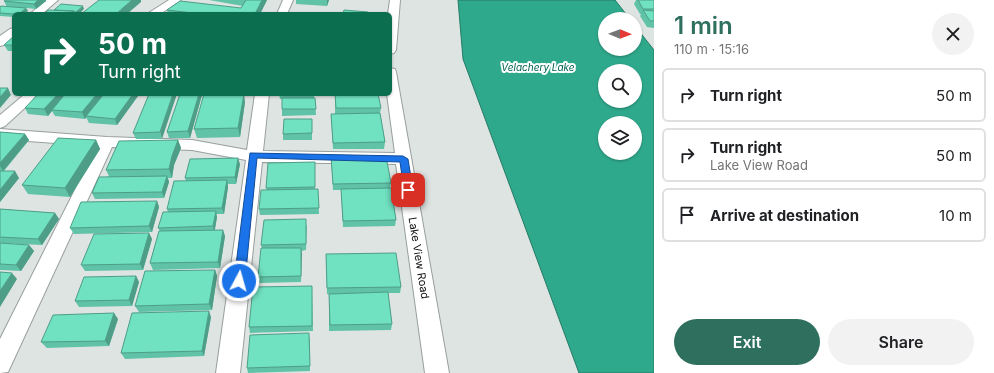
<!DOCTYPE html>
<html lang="en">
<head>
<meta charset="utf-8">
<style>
  :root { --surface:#fff; --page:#f2f2f2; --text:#202124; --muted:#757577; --line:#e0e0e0; --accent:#2f6f5e }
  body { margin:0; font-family:Inter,sans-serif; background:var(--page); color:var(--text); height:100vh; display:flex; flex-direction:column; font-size:15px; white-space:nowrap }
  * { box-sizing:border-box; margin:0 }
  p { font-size:13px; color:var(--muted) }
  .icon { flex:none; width:22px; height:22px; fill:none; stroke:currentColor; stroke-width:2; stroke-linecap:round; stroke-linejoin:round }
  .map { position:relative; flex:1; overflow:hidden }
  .sheet { display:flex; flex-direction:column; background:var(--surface); width:340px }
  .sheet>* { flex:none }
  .guide { position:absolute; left:12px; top:12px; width:380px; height:84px; border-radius:6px; box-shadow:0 1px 3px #0004; background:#0b6e4f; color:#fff; overflow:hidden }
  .needle { width:26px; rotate:91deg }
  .buttons { position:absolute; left:598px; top:12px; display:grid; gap:8px }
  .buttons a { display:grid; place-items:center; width:44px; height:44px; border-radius:50%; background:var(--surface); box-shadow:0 1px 3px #0004; font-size:20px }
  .pin { position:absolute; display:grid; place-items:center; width:34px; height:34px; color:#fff; margin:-17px; border-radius:8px; box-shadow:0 2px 6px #0006 }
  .me { position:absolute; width:44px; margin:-22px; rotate:6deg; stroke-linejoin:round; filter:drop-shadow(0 0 3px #0008) }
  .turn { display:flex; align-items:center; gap:14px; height:84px; padding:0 20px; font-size:18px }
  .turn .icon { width:52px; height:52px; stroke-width:2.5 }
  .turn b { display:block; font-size:28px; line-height:34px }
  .round { display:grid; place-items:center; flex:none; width:42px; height:42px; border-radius:21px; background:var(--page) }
  .headline { display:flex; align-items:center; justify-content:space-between; height:68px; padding:0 20px }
  h1 { font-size:24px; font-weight:600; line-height:30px; color:var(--accent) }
  .button { display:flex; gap:8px; margin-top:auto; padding:8px 20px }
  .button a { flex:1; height:46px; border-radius:24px; background:var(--accent); color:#fff; font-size:16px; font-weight:600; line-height:46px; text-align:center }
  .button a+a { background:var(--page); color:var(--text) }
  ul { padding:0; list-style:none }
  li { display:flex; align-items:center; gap:12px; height:54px; margin:0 8px 6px; padding:0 12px; border:2px solid var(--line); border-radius:6px }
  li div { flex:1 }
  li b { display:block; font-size:15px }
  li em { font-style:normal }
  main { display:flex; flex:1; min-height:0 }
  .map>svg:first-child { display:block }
  .water { fill:#2fa98c; stroke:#257b66; fill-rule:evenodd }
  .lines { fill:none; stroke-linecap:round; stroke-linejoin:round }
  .minor-casing { stroke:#989f9d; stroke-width:2 }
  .minor { fill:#fff; fill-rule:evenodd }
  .wall { fill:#60c2a6 }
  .shaded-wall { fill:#4e9e87 }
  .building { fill:#70e1c1; stroke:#4e9e87 }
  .route { fill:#1a73e8; stroke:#114b97 }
  .labels { text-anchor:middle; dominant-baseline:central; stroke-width:4; stroke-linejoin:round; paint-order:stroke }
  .far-water-label { font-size:10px; font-style:italic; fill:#006450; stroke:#fff }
  .street-label { font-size:11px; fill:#0d0f0e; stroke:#fff }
</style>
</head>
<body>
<main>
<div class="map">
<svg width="654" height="373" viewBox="0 0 654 373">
  <rect width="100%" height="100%" fill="#dde4e2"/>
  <path class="water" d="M458 0H615L630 19H605V49H635V26L654 50V373H579L463 59ZM605 71H635V101H605ZM605 123H635V153H605Z"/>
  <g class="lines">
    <g class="minor-casing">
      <path id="minor" d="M46 0H58L42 14H30Z
        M169 0H181L160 14H147Z
        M283 0H293L287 14H277Z
        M390 0H400L396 50 394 53 390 54V14H388Z
        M14 28V37L4 45 0 46V36L10 29Z
        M390 68 395 69 396 72 449 373H425L396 164 262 162 240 373H216L246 160 192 150 112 147 8 372 0 373V339L97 146 0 139V129L107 137 192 140 247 150 255 94H269L263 151 395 153 387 94H390Z
        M25 94H40L5 126 0 128V115Z"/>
    </g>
    <use href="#minor" class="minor"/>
  </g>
  <path class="wall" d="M209 0H267L260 14H168L167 10 241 8 243 6Z
    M296 0H329L327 6 296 4Z
    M636 0H654V28L647 27 640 16 641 14H640L634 4Z
    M4 1H46L36 9 26 8 28 11 14 14V17L0 16V7H7Z
    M14 36V51H8L4 45Z
    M65 94H101L102 97 138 96 117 125 89 123 86 117 85 119 55 116 52 111 48 116 28 114 25 108 63 96Z
    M149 94 162 139H136L133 133Z
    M180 94H202V95L190 138H169L167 132Z
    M279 94H314V98H315L316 115 282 116V99H280Z
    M335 94 381 108 380 113 385 142 384 149H333L331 114H335Z
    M245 102 240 137 197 138 194 129Z
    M312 119V140H283V134Z
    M0 132 25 134 29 140 4 171 19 178 0 202Z
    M96 140 100 149 70 197 28 194 22 185Z
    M178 140 181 148 174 165 172 178H168L169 182 164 198 95 199 92 193 109 176 106 170Z
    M331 157 391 183 390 188 396 220 395 226 343 227 341 190H333Z
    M315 162V189H318L319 214 260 215 259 209 267 190 266 188Z
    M240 164 236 184H228V187L224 214H216L217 217 215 230 225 236 220 268 153 270 150 263 160 231 158 228 168 212 167 209 186 181 185 178Z
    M157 201 159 207 152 232 74 234 70 228Z
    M0 209 55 213 59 219 42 245 0 243Z
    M307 225 306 250 301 251V282L259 283 258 277 262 248 261 245Z
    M149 233 152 239 143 270 85 271 81 265Z
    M0 243 29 245 34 251 21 271 0 270Z
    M326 254 401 287 400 293H388L392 324 391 330 329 331V294H327Z
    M215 270 217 276 212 310 139 312 135 306Z
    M136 276 139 282 132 306 79 307 75 301Z
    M312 286 313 331 250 333 249 327Z
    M211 317 204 356 125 359 121 353Z
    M118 319 109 346 47 348 41 342Z
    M310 339V371L248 373 247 368Z"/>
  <path class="shaded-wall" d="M38 0H46V1L36 9 34 4Z
    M132 0H141V2L127 14H116Z
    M262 0H267L260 14H255Z
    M327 0H329L327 6Z
    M83 6 84 9 79 14H77L76 12Z
    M26 8 28 11 24 14H19Z
    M74 11 75 14H71Z
    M8 88 11 95 0 108V97Z
    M58 94H62L64 97 52 110V111L48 116 44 109Z
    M97 94H101L102 97 85 119 82 112Z
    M133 94H138V96L117 125 115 119Z
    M173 94H177L162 139 160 132Z
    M199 94H202V95L190 138 188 131Z
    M244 94 245 102 240 137 238 128Z
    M25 134 29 140 3 171 0 166V163Z
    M96 140 100 149 70 197 65 188Z
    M178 140 181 148 174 165 172 178 169 169 172 156Z
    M238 158 240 164 236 184 235 177Z
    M15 171 19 178 0 202V190Z
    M167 176 169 182 164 198 162 192Z
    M227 180 228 187 224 214 222 208Z
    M157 201 159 207 152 232 149 226Z
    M216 211 217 217 214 233 213 226Z
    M55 213 59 219 42 245 38 239Z
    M223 230 225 236 220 268 218 262Z
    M149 233 152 239 143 270 140 264Z
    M29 245 34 251 21 271 16 265Z
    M301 248 302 254 301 282Z
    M215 270 217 276 212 310 209 304Z
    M12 273 17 279 0 307V291Z
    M136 276 139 282 132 306 129 300Z
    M209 311 211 317 204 356 202 351Z
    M114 313 118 319 109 346 105 341Z"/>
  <path class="building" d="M6 0H38L34 4 4 1Z
    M99 0H132L116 14H81Z
    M246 0H262L255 14H201L167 10 180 1 241 8Z
    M638 0H654V9H643Z
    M61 4 83 6 76 12H74V11L54 10Z
    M1 6 26 8 19 14H14L0 13V7Z
    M48 10 74 11 71 14H44Z
    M344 10 368 12V14H343Z
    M643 10 654 11V21H650Z
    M14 36V45H4Z
    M0 88H8L0 97Z
    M38 94H58L44 109 25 108Z
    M65 94H97L82 112 52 110Z
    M104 94H133L115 119 86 116Z
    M149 94H173L160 132 133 133Z
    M180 94H199L188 131 167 132Z
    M204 94H244L238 128 194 129Z
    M335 94H378L381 108H336Z
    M282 98H315L316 109H282Z
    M380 113 385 142 333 143 331 114Z
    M284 119H312V133L283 134Z
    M0 132 25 134 0 163Z
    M58 138 96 140 65 188 22 185Z
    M178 140 172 156 169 169 106 170 119 141Z
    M386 156 391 183 333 184 331 157Z
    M238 158 235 177 185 178 190 159Z
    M315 162V187L266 188 268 163Z
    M0 171H15L0 190Z
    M167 176 162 192 92 193 99 177Z
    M227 180 222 208 167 209 174 181Z
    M391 188 396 220 343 221 341 189Z
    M318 189 319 208 259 209 261 190Z
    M157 201 149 226 70 228 81 202Z
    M0 209 55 213 38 239 0 237Z
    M216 211 213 226 158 228 163 212Z
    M306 219V244L261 245 264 220Z
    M223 230 218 262 150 263 159 231Z
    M149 233 140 264 81 265 94 234Z
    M0 243 29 245 16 265 0 264Z
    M261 248H301V276L258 277Z
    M396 253 401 287 327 288 326 254Z
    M215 270 209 304 135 306 145 271Z
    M0 272 12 273 0 291Z
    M136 276 129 300 75 301 84 277Z
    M312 286V326L249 327 253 287Z
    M388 292 392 324 330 325 329 294Z
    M209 311 202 351 121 353 132 313Z
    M114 313 105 341 41 342 53 315Z
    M309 333 310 366 247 368 250 335Z"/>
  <path class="route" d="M250 153 403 156 408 159 413 190 408 193 404 190 400 162 257 158 245 281 243 284 239 286 235 284 234 281Z"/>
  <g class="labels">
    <g class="far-water-label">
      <text x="538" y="67">Velachery Lake</text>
    </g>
    <g class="street-label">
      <text transform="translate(419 258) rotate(81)">Lake View Road</text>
    </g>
  </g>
</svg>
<div class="buttons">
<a><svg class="needle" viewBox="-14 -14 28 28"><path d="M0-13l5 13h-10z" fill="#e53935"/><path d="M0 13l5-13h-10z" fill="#757577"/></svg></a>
<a><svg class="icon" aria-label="search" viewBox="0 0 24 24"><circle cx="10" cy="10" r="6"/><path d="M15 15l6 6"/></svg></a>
<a><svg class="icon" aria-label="layers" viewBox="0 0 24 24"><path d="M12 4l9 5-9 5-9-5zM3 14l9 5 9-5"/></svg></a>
</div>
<div class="pin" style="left:408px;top:190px;background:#d93025"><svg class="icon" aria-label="arrive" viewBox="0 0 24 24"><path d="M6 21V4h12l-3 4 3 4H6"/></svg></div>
<svg class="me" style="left:239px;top:281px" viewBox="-20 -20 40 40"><circle r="17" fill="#1a73e8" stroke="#fff" stroke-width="3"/><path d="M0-11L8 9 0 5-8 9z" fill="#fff"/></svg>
<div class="guide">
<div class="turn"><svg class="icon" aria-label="right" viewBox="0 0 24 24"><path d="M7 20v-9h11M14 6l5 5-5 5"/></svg><div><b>50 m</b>Turn right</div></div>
</div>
</div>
<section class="sheet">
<div class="headline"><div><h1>1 min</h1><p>110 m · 15:16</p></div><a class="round"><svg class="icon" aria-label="close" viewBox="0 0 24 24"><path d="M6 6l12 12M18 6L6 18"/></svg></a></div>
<ul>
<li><svg class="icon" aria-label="right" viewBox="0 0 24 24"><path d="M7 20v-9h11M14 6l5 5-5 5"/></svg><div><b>Turn right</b></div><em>50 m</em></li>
<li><svg class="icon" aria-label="right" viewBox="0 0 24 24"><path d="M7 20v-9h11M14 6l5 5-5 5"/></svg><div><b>Turn right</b><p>Lake View Road</p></div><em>50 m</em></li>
<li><svg class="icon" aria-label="arrive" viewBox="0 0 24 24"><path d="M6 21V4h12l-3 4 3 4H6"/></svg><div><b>Arrive at destination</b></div><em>10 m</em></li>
</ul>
<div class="button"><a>Exit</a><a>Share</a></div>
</section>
</main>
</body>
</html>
